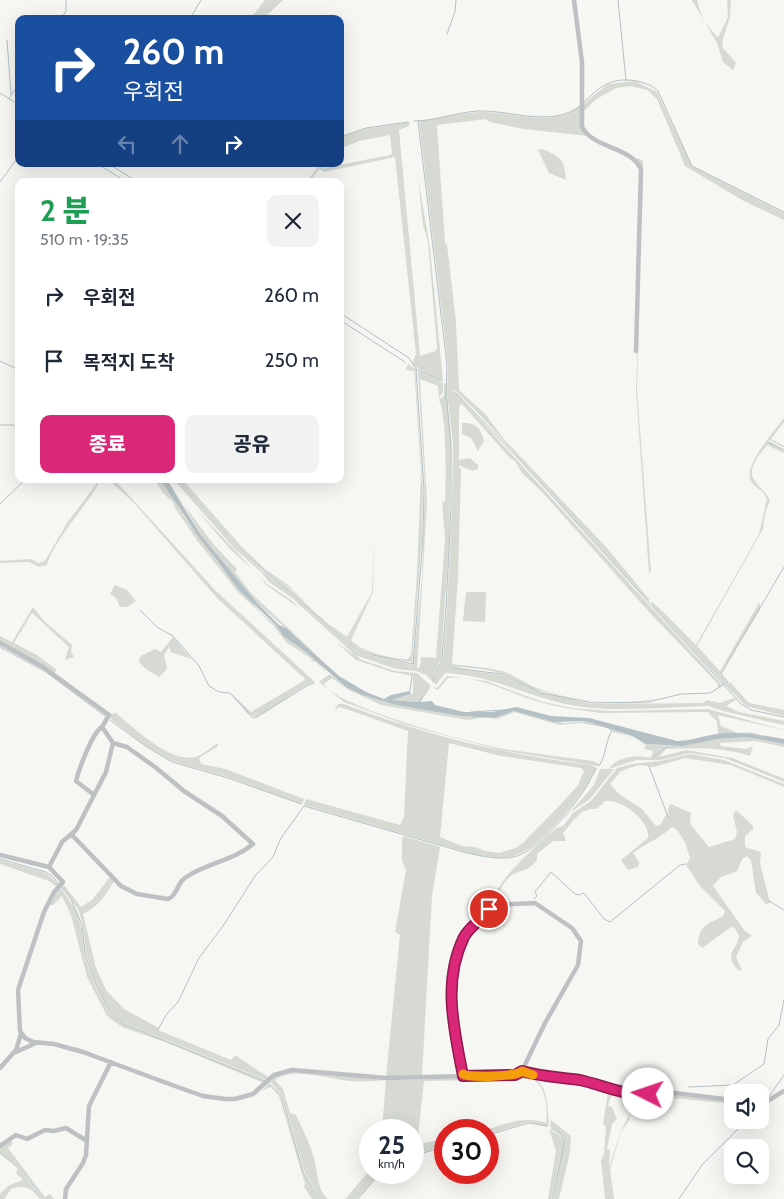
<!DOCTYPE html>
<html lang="ko">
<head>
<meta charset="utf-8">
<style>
  :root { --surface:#fff; --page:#f2f2f3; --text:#1f2937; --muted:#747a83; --accent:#db2777 }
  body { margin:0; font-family:Cabin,"Noto Sans KR",sans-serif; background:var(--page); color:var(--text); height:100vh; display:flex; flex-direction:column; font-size:19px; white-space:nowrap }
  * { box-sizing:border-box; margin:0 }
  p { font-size:16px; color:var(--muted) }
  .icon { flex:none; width:28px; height:28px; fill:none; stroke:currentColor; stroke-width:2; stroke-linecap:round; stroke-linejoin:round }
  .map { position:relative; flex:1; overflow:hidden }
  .sheet { position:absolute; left:15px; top:178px; width:329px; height:305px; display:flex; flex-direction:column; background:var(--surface); border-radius:10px; box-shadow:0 5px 20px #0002 }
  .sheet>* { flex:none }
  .guide { position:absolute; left:15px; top:15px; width:329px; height:152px; border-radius:10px; box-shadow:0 5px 20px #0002; background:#1a4fa0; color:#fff; overflow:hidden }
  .controls { position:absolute; left:724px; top:1084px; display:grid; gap:10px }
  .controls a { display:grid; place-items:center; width:45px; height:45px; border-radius:10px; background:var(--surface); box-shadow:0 5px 20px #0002; font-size:25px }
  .speed { position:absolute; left:359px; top:1119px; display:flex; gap:10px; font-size:25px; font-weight:700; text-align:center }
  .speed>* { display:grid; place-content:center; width:65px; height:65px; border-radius:50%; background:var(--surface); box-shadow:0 5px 20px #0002; line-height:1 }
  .speed small { font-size:12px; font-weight:400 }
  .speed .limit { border:8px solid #d22; background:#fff; color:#111 }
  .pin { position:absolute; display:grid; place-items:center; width:42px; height:42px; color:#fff; margin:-21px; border:2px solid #fff; border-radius:50%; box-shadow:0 1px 5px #0007 }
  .me { position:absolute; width:55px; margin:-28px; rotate:274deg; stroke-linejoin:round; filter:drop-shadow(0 0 4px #0008) }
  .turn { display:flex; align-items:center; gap:18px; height:105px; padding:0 25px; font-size:22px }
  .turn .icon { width:65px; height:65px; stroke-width:2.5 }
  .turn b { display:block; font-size:35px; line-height:42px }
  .lanes { display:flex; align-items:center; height:48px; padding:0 25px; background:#0003; justify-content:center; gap:25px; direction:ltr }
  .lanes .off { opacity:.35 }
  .round { display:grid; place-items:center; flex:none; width:52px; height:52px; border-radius:10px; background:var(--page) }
  .overview { display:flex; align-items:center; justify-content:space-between; height:85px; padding:0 25px }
  h1 { font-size:30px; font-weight:800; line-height:38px; color:#1e9e55 }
  .button { display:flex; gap:10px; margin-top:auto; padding:10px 25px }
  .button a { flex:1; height:58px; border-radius:10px; background:var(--accent); color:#fff; font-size:20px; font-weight:800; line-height:58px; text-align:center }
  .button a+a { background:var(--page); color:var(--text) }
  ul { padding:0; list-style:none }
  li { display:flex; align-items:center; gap:15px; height:65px; padding:0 25px }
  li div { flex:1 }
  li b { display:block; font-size:19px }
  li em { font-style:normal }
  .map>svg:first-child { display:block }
  .green { fill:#d6dad3; fill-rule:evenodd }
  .water { fill:#b4c0c3 }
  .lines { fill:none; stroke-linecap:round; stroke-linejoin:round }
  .stream { stroke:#b4c0c3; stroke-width:1 }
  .street { stroke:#bdc1c4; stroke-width:4.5 }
  .route-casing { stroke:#8e194d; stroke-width:12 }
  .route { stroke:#db2777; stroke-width:9 }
  .slow { stroke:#f59e0b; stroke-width:9 }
</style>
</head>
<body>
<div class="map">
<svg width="784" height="1199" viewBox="0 0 784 1199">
  <rect width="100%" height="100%" fill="#f6f6f3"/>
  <path class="green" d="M265 0H281L261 19H250Z
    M692 0H697L703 20 718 38 728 17 727 0H731L730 17 722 42 723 48 736 63 733 70 723 62 717 43Z
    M635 81 657 92 692 166 784 213V220L742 200 685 166 657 99 647 90 631 86 616 88 595 100 584 111 582 105 608 84Z
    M580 106 581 127 588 136 523 129 490 122 486 119 437 125 445 243 447 244 456 322 459 390 486 415 503 438 607 548 649 599V602L480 415 457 392 453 390 722 685 718 689 717 683 650 613 542 492 522 473 515 461 510 458 462 404 459 407V460L470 458 478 465V469L473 471 458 465 461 470 458 578 452 664C468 666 485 667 502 671 515 675 527 685 540 689 575 702 619 706 655 699 626 709 571 700 542 691 528 688 517 679 504 674 493 670 461 666 451 668L502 675 542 693 592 704 704 703 706 700 720 703 734 698 736 700 726 706 739 712 784 721V725L723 711 708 706C663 707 615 713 570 705 526 696 491 675 445 673L436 685 426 675 416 671 396 669 355 655 291 597 269 582 262 573 235 549 173 479H177L242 552 262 571 288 589 349 645 364 654 413 665 422 577 425 489 418 371 443 383V392L439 398 438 386 420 379 427 503 417 669 420 666 421 657 436 658 445 538 442 502 445 501C446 482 447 415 439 400L444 396V383L446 384 451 445 449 543 441 659 437 668 439 669 443 659 447 610 452 507 453 444 447 392 448 365 419 121C439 118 459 113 480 112 512 111 552 129 580 106Z
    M410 122 409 126 399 130 420 356 436 351 437 347 428 242 423 225 418 177 430 248 443 381 430 376 412 364 416 354 395 157 324 172 319 169 310 181H307L318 167V164H322L324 168 390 155 392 153 390 135 359 141 340 149V137L366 129Z
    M542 149C560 156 565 160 566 180L549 173 538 150Z
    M638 158 643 161V171L637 390 651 572 649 573 636 391 643 187 639 164 636 159Z
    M408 364 415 369 423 489 422 537 412 662 384 658 365 652 350 644 289 588 263 570 243 551 179 479H182L242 547 265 569 288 585 323 620 347 637 372 592 374 539 373 592 351 640C361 652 392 659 408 659L411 654 417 574 421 472 415 383 414 371 406 370Z
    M784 418V422L771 439 784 446V448L770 440 768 441 784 451V453L767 445C761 453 745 470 755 481 760 489 766 491 770 501L765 513 763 529 697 646 720 671 759 603 760 604V610L720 674 727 682 724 684 651 604 652 602 658 607 696 645 759 534 767 499C764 490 753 487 750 479 745 464 775 430 784 418Z
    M462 423C476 422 481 428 484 441L478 451 471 438 462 434Z
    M100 479C98 493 53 540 47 565L39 567 29 562 0 563V561L31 559 38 563 45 561 67 523Z
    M108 479H113L124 490 215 590 315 682 308 684 257 717 248 714 230 692 251 712 305 680 304 678 217 598 134 503Z
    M154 479H160L164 483 184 516 221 567 261 613 277 626 283 636 317 661 329 675 316 662 311 661 312 659 287 643 273 625 238 592 196 539 175 508 173 502 164 494Z
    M184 505 215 546 237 569 235 572 251 593 318 656 258 604 200 534Z
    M195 508 267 584 290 599 321 629 298 607 266 585 259 575 230 549Z
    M115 585 127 590 136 601 127 607H120L116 598 110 594Z
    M466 592H486L485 622 463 621Z
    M33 607 44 621 72 645 71 652 74 657 65 660 69 647 32 613 14 643 37 655 57 670 54 673 0 641V636L12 642Z
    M173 637 191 659 171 652 169 647 164 655 167 669 159 677 146 669 138 661 141 656 155 649 161 652Z
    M336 642 362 660 395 671 417 673 431 686 418 702 392 700 413 693V676L392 672 356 660Z
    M331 675 347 688 396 705 460 716 494 718 514 711 564 723 585 721 613 729 611 731 608 728 581 723 559 725 514 712 497 719 485 717 468 720 381 705 347 689 332 678 324 684C336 707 469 742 498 748 529 753 561 757 593 761L599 764 598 766 500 750 407 725 344 702 320 683Z
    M447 676 486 681 540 701 572 708 609 711 708 709 784 730 718 715 721 726 738 733 751 732 760 735 718 734 717 721 709 714V712L601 713C581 710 560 708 540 702 511 694 480 675 448 678L438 690 432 687 437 688Z
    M730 682 749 703 784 710V716L746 706 725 685Z
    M338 704H344C424 735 506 755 591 765L597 768C591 774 589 784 583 791 569 810 539 848 516 855 503 860 487 856 473 854L304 805 306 799 400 825 404 817 408 731 346 709 339 707 334 711ZM449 743 501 756 581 768 584 771 578 785 561 804 522 844 515 848 499 853 485 851 475 847 462 846 440 837Z
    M116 713C135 729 170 763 195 757 203 755 211 747 218 743V746L199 758 201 764 225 769 304 799 302 804 228 777 172 761 144 745 111 719V714Z
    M614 730 646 744 667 746 659 749 653 758 660 750 669 746 717 739 747 737 784 744V747L756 741 720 743 721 746 746 749 753 746 750 756C721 747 696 748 666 749L659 757 686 750 732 758 780 777 784 779V782L725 758 690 753 660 760H636L609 769C617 756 637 755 651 758L653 751 644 749 646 745 629 736 612 732Z
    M690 754 724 760 784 784V787L731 765 685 758 654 767 640 765 629 768 620 772 610 784 619 794 642 809 656 826 660 825 667 813 669 817 668 809 671 804 691 813 690 824 709 847 735 839 737 832 733 815 736 810 753 826V829L745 836V847L761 852 760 863 770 903 766 904 756 893 751 860 747 856 743 858 737 871 721 877 713 886 744 930 752 936 743 942 736 957 742 970 739 971C723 954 736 952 739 936L735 928 731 927 702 948 698 944C699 925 708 924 723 916L725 911 700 886 686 865 690 858 685 842 677 830 672 827C661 838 646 843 633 853L639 862 638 867 628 870 621 860 648 838C650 821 622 799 605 801L597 809C581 806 573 822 563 833L566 841H553L537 854V860C530 868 527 870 518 872 505 875 498 894 495 905 487 886 543 841 556 828L563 826 573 813 591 801 617 768 631 764 660 761Z
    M600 769H614L590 799 572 811 559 825 594 785Z
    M404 836 440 847 432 896 422 1075 425 1076 386 1077 400 935 395 932 406 870 402 861V838Z
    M0 860 46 873 59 885 57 887 49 881 0 864Z
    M110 877 114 881C106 895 98 907 83 914L96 968 106 990 124 1009 159 1028 158 1030 231 1060 235 1055 268 1077 266 1080 124 1023 109 1009 96 985 86 953 83 925 78 909 62 887 64 885 81 907 92 900Z
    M60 887 76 910 82 930 84 954 95 986 108 1010 124 1024 264 1081V1083L165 1042 122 1027 107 1016 87 977 71 915 62 896 53 905H48Z
    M292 1072 387 1080 531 1077C549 1084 547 1106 549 1123L548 1126 529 1122 488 1134 486 1130C505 1123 526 1116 546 1123 548 1108 546 1084 531 1079L424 1081 417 1145 445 1138V1146L413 1155 412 1130H382L386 1080C375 1081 363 1082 351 1081 330 1080 294 1066 275 1080L283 1089 290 1113 296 1115C302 1128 309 1141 313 1155 318 1169 316 1189 328 1199H320L304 1171 283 1096 270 1082 277 1076Z
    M587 1083 622 1094 660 1093 732 1101V1104L662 1097 648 1098 612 1093 608 1106 612 1107 617 1119 612 1124 607 1149 610 1150 609 1167 621 1131 629 1115 630 1119 621 1132 610 1169 614 1199H605L601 1160 604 1154 606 1127 603 1124 608 1093 588 1086Z
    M269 1084 281 1096 303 1172 318 1199H312L304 1187 305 1184 279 1096 271 1087 261 1091Z
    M551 1120 571 1136 570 1152 559 1199H553L564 1139 562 1135 550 1126Z
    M549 1129 561 1136 563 1144 551 1199H548L556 1151Z
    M10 1140 13 1144 8 1148 45 1197 50 1194 54 1199H45L21 1169 0 1153V1147Z
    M18 1168 43 1199H40C30 1188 26 1184 11 1189L4 1199H0V1194L8 1186 23 1180 16 1173Z
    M370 1170V1172L380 1173 357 1199H345Z"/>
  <path class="water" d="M160 479 168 481 200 534 258 604 279 625 286 628 339 676 366 692 384 699 391 695 410 691V694L392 700 418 702 431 686 420 702 432 701 435 705 464 712H493L516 707 551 716 589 718 677 741C691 741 703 736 716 734 739 731 761 735 784 739V744L747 737 717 739 682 746 646 744 632 736 585 721 554 722 514 711 494 718 460 716 396 705 363 695 347 688 307 653 283 636 277 626 240 591 198 536Z"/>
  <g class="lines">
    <path class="stream" d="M618 0 626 81
      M61 19 66 11V0
      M190 19 201 0
      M262 19 282 0
      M447 34 455 12 456 0
      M7 40 11 94
      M0 93 19 105
      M9 99 19 83
      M584 102C591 96 600 86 609 83 624 77 646 80 658 91L692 166 784 212
      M414 121C436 121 457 112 479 111 511 110 552 128 580 106
      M418 121 447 365 446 392 451 444V507L446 609 442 659 438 669
      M340 137 366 128 408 122
      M98 164 125 181
      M109 164 136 181
      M0 182 19 156
      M340 313 409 358 416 369 441 381
      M340 320 405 362
      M0 361 19 370
      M456 393 516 456 741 704 751 710 784 717
      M0 425H13L19 428
      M769 442 784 450
      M178 479 242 551 263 570 288 589 349 644 364 653 413 664 423 537 424 489 416 369
      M0 504 26 479
      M140 610 157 627 173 636 199 666 209 686 219 692 230 693 253 718 257 717 308 685 314 683
      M0 647 46 672 105 716
      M453 668 502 674 542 693 593 703 648 702 681 694 710 693 728 682 721 674 784 567
      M433 681 435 678
      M320 682 330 675
      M410 691 412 676
      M471 712 505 710
      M110 720 144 745 172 762 228 778 301 804
      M653 758 660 750 668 746
      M599 766C607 754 605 740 613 729
      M649 766 668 817
      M0 859 46 872 53 877 71 899 82 925 85 954 96 985 109 1010 124 1024 265 1081
      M534 899 537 896 535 892 551 872 575 894 579 895 584 893 604 919 610 922 680 865 686 864
      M769 901 784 910
      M158 1030 166 1015 178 1002 199 958 223 926 255 876 273 857 281 838 304 806 467 853C482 856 501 861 517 856 539 849 572 809 585 789 589 783 592 776 596 769
      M268 1083 282 1096 303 1172 319 1199
      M689 1087 733 1085 764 1064 768 1039 779 1025 784 1000
      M768 1098 784 1075
      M760 1108 765 1103
      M551 1128 562 1135 564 1144 552 1199
      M488 1135 529 1123 547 1126
      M0 1153 21 1170 44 1199
      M412 1156 445 1147
      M358 1199 381 1172
      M679 1199 702 1165 747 1120"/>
    <path class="street" d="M574 0 582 62V127C594 149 630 146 641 169L636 351
      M0 643 43 667 109 715 102 727 113 743 106 772 76 830 62 842 49 867
      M94 795 76 781C79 769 92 733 102 727
      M72 835 121 886 137 894 168 899C177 896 177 883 185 878 206 863 233 861 253 844L222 816 184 791 155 767 127 747 113 743
      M0 855 49 867 63 882 54 892 44 912 18 990 20 1031 25 1038 33 1042 54 1044 83 1052 172 1085 203 1096 225 1099H235L253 1094 274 1075 292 1070 386 1078 515 1075 521 1073 545 1023 578 965 581 941 572 928 535 903 491 905C484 918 471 924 464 937 442 980 454 1030 463 1076
      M16 1052 36 1043
      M0 1068 16 1050 21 1034
      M522 1071 540 1077 590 1082 635 1095 667 1092 732 1100
      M760 1100H769L784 1091
      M0 1146 16 1135 27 1139 45 1130 54 1131 66 1128 87 1141
      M65 1199 66 1189 83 1163 86 1155 89 1106 111 1062"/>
  </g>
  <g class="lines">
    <g class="route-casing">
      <path id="route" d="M489 909C482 920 470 926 464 937 442 982 454 1029 463 1076L515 1075 522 1071C542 1077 560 1077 580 1080 603 1085 623 1096 648 1094"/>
    </g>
    <use href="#route" class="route"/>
    <path class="slow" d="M463 1074C469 1078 517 1077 522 1071L533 1075"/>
  </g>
</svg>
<div class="controls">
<a><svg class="icon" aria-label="sound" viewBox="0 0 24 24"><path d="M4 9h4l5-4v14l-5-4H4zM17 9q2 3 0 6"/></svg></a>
<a><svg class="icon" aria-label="search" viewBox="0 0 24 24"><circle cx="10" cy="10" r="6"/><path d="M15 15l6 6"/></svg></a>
</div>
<div class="speed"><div>25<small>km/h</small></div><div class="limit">30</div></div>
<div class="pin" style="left:489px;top:909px;background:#d93025"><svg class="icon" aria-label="arrive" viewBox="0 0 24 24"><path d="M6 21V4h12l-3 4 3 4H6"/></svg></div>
<svg class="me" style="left:648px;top:1094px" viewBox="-20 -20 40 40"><circle r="19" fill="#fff"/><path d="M0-13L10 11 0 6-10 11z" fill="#db2777"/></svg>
<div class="guide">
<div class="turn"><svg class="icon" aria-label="right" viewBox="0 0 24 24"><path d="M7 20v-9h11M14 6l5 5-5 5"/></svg><div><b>260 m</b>우회전</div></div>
<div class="lanes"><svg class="icon off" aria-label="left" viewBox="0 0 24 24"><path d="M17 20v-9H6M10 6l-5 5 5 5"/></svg><svg class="icon off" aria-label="ahead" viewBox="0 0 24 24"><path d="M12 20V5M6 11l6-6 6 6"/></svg><svg class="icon" aria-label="right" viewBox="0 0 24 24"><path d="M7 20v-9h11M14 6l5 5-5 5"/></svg></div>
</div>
<section class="sheet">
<div class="overview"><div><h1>2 분</h1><p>510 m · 19:35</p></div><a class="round"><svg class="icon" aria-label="close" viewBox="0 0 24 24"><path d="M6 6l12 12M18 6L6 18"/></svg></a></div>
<ul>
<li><svg class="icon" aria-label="right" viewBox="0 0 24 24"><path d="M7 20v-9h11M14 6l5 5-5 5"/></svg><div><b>우회전</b></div><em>260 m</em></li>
<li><svg class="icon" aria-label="arrive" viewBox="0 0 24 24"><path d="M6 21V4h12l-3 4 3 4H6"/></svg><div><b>목적지 도착</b></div><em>250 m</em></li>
</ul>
<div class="button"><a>종료</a><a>공유</a></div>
</section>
</div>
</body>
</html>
